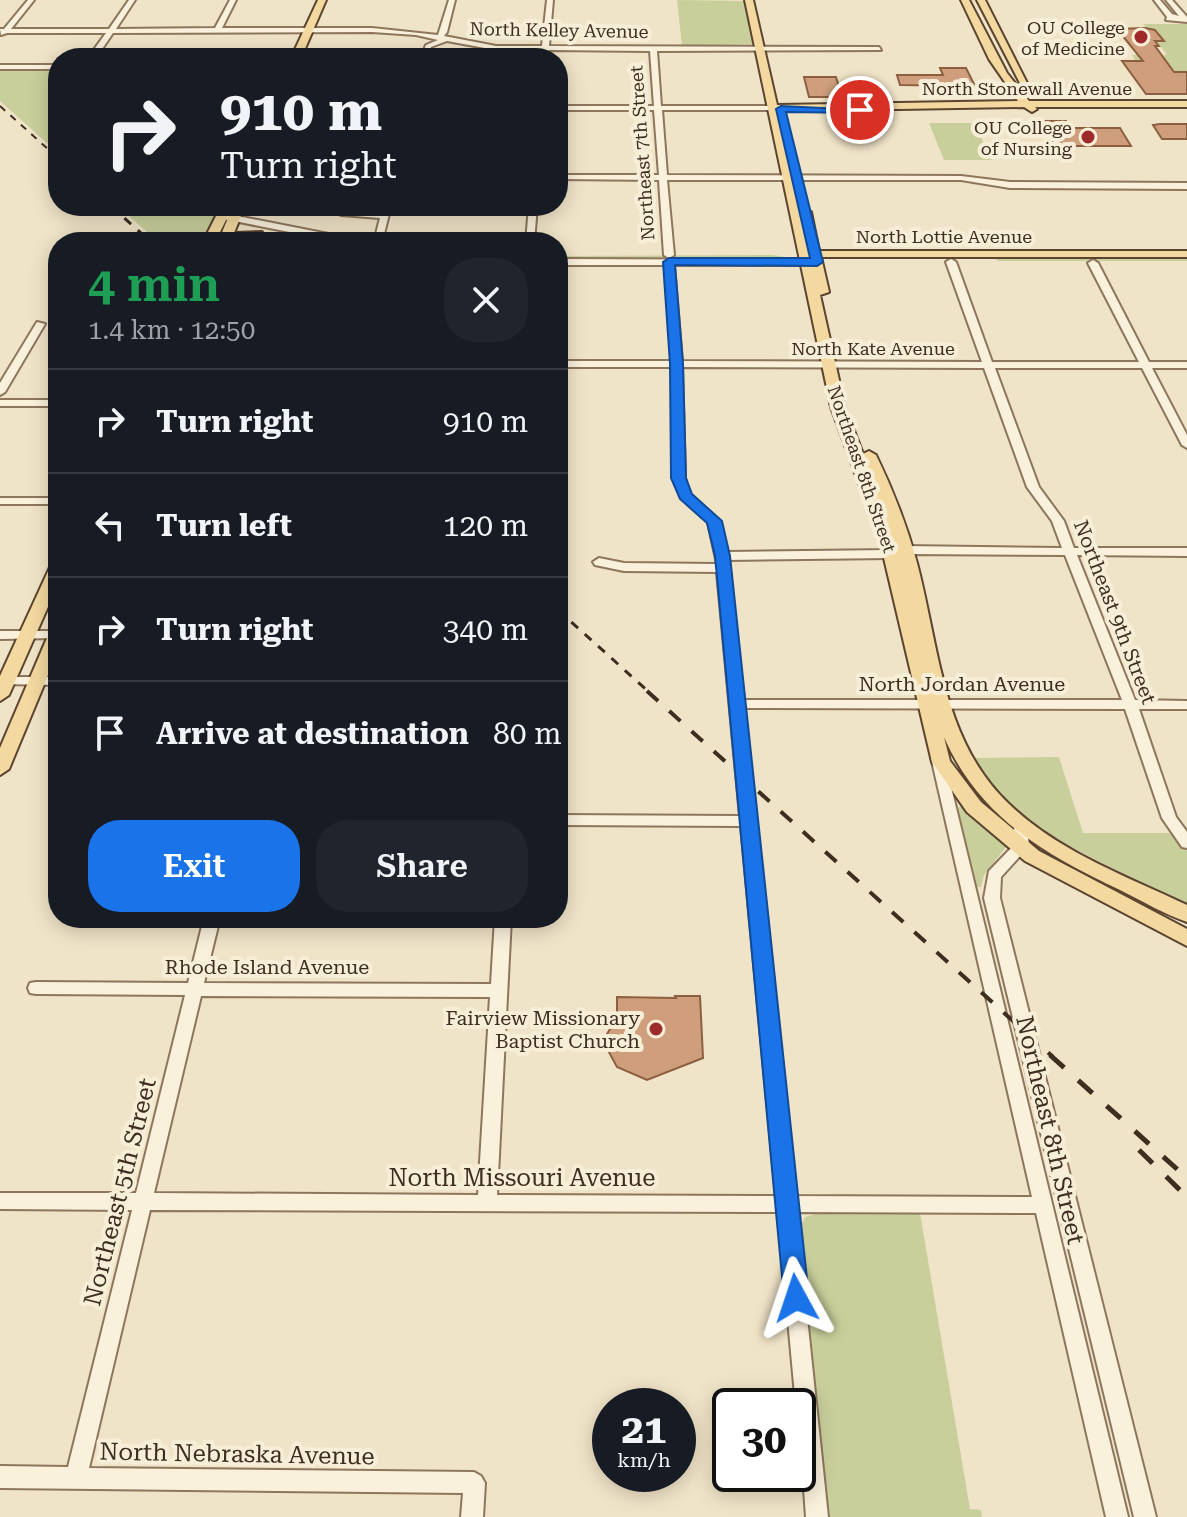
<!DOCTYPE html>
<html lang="en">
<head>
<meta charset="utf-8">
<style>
  :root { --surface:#171b24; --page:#20242c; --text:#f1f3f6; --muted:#9ea1a6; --line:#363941; --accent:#1a73e8 }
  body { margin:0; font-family:"Roboto Serif",serif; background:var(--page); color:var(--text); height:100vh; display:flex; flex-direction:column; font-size:30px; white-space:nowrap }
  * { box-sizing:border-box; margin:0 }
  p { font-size:26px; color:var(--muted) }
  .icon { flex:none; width:44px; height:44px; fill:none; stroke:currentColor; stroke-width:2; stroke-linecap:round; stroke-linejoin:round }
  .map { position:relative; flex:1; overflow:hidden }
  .details { position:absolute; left:48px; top:232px; width:520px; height:696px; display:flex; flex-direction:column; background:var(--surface); border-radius:32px; box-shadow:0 4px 20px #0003 }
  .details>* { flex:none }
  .hud { position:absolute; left:48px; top:48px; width:520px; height:168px; border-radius:32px; box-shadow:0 4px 20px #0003; background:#171b24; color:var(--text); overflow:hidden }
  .speed { position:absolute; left:592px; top:1388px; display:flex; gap:16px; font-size:40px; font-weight:700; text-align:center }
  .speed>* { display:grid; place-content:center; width:104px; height:104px; border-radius:50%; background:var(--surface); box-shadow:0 4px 20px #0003; line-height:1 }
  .speed small { font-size:20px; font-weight:400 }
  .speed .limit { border:4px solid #111; border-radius:12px; background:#fff; color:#111 }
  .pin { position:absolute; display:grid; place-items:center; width:68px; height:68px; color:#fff; margin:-34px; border:4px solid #fff; border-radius:50%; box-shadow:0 2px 8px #0007 }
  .me { position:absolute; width:88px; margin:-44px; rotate:355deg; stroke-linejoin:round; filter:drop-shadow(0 0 6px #0008) }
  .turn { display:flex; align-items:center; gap:28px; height:168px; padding:0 40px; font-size:36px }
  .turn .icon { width:104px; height:104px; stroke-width:2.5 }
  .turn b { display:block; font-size:56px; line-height:68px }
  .round { display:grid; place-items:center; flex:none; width:84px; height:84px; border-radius:32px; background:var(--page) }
  .summary { display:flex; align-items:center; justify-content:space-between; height:136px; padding:0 40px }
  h1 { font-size:48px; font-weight:600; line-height:60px; color:#1e9e55 }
  .cta { display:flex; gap:16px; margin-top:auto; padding:16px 40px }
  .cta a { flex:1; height:92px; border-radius:32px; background:var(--accent); color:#fff; font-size:32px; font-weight:600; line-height:92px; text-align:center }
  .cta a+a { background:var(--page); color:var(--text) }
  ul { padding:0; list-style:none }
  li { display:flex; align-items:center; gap:24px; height:104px; padding:0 40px; border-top:2px solid var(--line) }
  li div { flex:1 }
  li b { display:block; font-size:30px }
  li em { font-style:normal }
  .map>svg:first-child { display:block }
  .green { fill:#c9cf9b }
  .building { fill:#cf9f7d; stroke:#8d5f41; stroke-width:2 }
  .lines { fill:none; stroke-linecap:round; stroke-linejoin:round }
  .minor-casing { stroke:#8d765c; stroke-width:4 }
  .major-casing { stroke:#5b4430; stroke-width:4 }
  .minor { fill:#faf1dc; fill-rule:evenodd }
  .major { fill:#f3d9a0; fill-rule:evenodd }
  .rail-far3 { stroke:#3d2e20; stroke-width:2; stroke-dasharray:7 7; stroke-linecap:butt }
  .rail-far2 { stroke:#3d2e20; stroke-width:3; stroke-dasharray:9 9; stroke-linecap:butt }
  .rail-far1 { stroke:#3d2e20; stroke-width:4; stroke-dasharray:15 15; stroke-linecap:butt }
  .rail { stroke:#3d2e20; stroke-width:5; stroke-dasharray:19 19; stroke-linecap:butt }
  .route { fill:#1a73e8; stroke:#114b97; stroke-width:2 }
  .poi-dot { fill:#9e2a2b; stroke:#f7eed8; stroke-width:3 }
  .labels { text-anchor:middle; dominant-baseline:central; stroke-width:8; stroke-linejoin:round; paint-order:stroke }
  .far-poi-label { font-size:18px; fill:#3d2e20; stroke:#f7eed8; text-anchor:end }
  .far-street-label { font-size:18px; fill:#3d2e20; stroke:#f7eed8 }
  .street-label { font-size:20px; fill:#3d2e20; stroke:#f7eed8 }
  .poi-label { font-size:20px; fill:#3d2e20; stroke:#f7eed8; text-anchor:end }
  .near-street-label { font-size:24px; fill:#3d2e20; stroke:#f7eed8 }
</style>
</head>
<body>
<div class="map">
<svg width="1187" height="1517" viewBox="0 0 1187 1517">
  <rect width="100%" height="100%" fill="#f0e4c8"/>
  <path class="green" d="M677 0 744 1 755 44 682 46Z
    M1143 24H1187V72H1175L1166 60H1135L1132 55H1167L1157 41H1164L1156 29H1148Z
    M0 69H58V153L0 101Z
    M929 123H974L992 160H944Z
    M118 206H220L204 242H158Z
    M773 255 791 258 558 261V256Z
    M1187 255V261H999L991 257Z
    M1059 757 1083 833H1170L1187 846V907L1038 830 1019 816 967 758Z
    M960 806 1006 847 984 875 981 887H976L957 809Z
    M819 1213H920L970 1509 981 1510 982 1517H828L799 1229 805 1217Z"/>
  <path class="building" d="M1145 28 1155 30 1164 41H1155L1159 46H1155L1174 72H1187V94H1146L1122 61H1143L1117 29Z
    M940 68H966L975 86 900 85 897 75H943Z
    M804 77H836L842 97H809Z
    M1041 121H1066L1070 128H1120L1131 146H1055Z
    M1160 124H1187V139H1162L1153 125Z
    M675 996H700L703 1058 647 1080 617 1067 603 1041 617 1017V997L676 998Z"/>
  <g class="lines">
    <g class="minor-casing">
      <path id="minor" d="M28 0H34L11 29H109L129 0H135L116 29 215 28 230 0H236L222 28H372L438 35 449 0H455L447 32 444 36 496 46H542L547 0H553L549 46 879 47 881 50 657 51 661 106H772L776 108 772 110H662L667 175 961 176 1010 182 1187 183V189L1010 188 961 180H667L674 255 669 258 664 255 659 180 558 179V175H659L654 110H558V106H654L650 51 549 50V55L545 57 541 55 542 50H496L447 41 431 47 429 58H421L426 45 438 40 416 35 372 32 113 33 96 58H88L106 33H7L1 35 0 29H4Z
        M1154 0H1160L1172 14 1179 16 1166 0H1172L1187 17V22L1166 20 1167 17Z
        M0 65H58V69H0Z
        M317 206 381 213 383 206H391L382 242H374L380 218 341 215Z
        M529 206H537L534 242H526Z
        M222 213 354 239 358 242H340L219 218 218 216Z
        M558 259 807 260V264L804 265H674L682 361 982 362 946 262 951 259 956 262 992 362H1139L1088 263 1093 260 1098 263 1149 362H1187V368H1152L1187 435V448L1182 445 1142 368H995L1039 487 1064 521 1074 548H1187V556L1077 555 1135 700 1187 701V709H1139L1176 817 1187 832V848L1182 847 1162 818 1125 709 744 708 794 1196 1032 1197 931 757 938 752 943 754 1128 1517H1106L1036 1213 796 1212 828 1517H806L798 1406H796L778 1212 150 1210 89 1468 474 1472 481 1476 485 1483 483 1517H461L463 1493 0 1488V1466L68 1467 132 1210 0 1209V1193H136L185 995 36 994 30 993 28 988 30 983 36 982 188 983 204 918H220L204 983 491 984 495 918H511L497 1195 776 1196 741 826 558 825V815L740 816 717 572 624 571 595 565 593 562 599 558 624 563 717 564 708 522 681 498 673 478 672 367H558V361H672L665 265H558ZM682 367 984 368 1027 487 1052 521 1062 548 905 546 891 550 727 552 720 521 690 495 685 478ZM906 554 1065 555 1122 700H743L728 560 892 558ZM201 996 490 997 478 1195 154 1193Z
        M37 322 45 324 5 392 0 395V383Z
        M0 400H58V406H0Z
        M0 498H58V504H0Z
        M0 631H56L58 632V638L0 639Z
        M6 677H58V685L1 684 0 680Z
        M1021 820 1026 821 1029 846 1001 877 1000 898 1156 1517H1134L984 898 989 871 1015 844 1014 825 1016 821Z"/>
    </g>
    <g class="major-casing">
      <path id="major" d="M318 0H326L301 58H291Z
        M745 0H753L777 105 1018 101 989 59 961 0H969L1007 73 1029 101H1187V107H1035L1037 109 1032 112 1024 107 778 111 801 210 805 209 811 212 819 251H1187V257H821L829 292 820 295 845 407 863 454 869 451 876 455C893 490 907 526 917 563 939 646 942 740 1008 803 1057 851 1126 876 1187 905V922C1164 914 1142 901 1120 890 1044 854 979 817 944 737L950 761 981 802 1039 851 1187 929V946L1025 861 967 812 932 762 880 541 831 407Z
        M977 0H985L1031 91 1023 89Z
        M221 206H233L215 242H203Z
        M233 206H245L234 233 262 232V236L218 242Z
        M58 562V584L9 695 0 701V676L50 567Z
        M58 626V651L9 769 0 775V748L50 631Z"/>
    </g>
    <use href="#minor" class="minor"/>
    <use href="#major" class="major"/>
    <path class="rail-far3" d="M0 106 58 158"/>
    <path class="rail-far2" d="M111 206 151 242
      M558 610 650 693"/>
    <path class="rail-far1" d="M647 691 1053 1057"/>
    <path class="rail" d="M1050 1055 1187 1178
      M1139 1150 1187 1197"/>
  </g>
  <path class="route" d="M781 106 865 110 860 113 786 112 823 262 817 266 675 265 683 364 686 478 692 494 722 521 730 556 809 1298 805 1306 796 1310 787 1306 784 1298 715 556 707 523 680 499 671 478 670 364 663 262 669 258H810L776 109Z"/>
  <g class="poi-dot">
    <circle cx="1141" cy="37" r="8"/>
    <circle cx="1088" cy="137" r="8"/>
    <circle cx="656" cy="1029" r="8"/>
  </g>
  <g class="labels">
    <g class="far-poi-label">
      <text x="1125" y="27">OU College<tspan x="1125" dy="21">of Medicine</tspan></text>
      <text x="1072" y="127">OU College<tspan x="1072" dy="21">of Nursing</tspan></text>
    </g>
    <g class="far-street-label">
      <text transform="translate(559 30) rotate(1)">North Kelley Avenue</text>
      <text x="1027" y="88">North Stonewall Avenue</text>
      <text transform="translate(642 153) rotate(-94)">Northeast 7th Street</text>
      <text x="944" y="236">North Lottie Avenue</text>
      <text x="873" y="348">North Kate Avenue</text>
      <text transform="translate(862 469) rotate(71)">Northeast 8th Street</text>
    </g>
    <g class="street-label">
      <text transform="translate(1115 612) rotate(69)">Northeast 9th Street</text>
      <text x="962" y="684">North Jordan Avenue</text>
      <text x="267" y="967">Rhode Island Avenue</text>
    </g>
    <g class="poi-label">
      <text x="640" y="1018">Fairview Missionary<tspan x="640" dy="23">Baptist Church</tspan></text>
    </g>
    <g class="near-street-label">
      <text transform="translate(1050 1130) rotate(77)">Northeast 8th Street</text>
      <text x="522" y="1178">North Missouri Avenue</text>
      <text transform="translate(120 1192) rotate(-76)">Northeast 5th Street</text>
      <text transform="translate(237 1454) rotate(1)">North Nebraska Avenue</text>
    </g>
  </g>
</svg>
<div class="speed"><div>21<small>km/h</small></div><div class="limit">30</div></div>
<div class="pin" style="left:860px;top:110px;background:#d93025"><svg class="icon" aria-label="arrive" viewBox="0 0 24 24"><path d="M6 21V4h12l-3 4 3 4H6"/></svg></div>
<svg class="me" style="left:796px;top:1298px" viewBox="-20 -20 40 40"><path d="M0-17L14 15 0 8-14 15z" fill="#1a73e8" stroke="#fff" stroke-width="4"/></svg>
<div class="hud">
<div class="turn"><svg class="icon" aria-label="right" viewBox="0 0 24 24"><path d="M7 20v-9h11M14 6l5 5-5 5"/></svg><div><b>910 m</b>Turn right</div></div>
</div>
<section class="details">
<div class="summary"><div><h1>4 min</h1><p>1.4 km · 12:50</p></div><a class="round"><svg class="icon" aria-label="close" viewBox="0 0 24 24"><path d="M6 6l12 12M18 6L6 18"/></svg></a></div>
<ul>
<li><svg class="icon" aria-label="right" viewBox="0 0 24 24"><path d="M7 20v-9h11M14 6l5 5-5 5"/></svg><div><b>Turn right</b></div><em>910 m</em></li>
<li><svg class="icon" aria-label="left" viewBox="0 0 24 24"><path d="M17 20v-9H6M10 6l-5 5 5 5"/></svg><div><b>Turn left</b></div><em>120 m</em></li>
<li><svg class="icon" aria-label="right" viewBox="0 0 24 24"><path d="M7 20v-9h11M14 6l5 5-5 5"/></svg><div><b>Turn right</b></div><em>340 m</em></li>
<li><svg class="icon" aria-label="arrive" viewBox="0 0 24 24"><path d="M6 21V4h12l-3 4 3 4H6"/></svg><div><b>Arrive at destination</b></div><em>80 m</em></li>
</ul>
<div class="cta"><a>Exit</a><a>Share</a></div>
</section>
</div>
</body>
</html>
